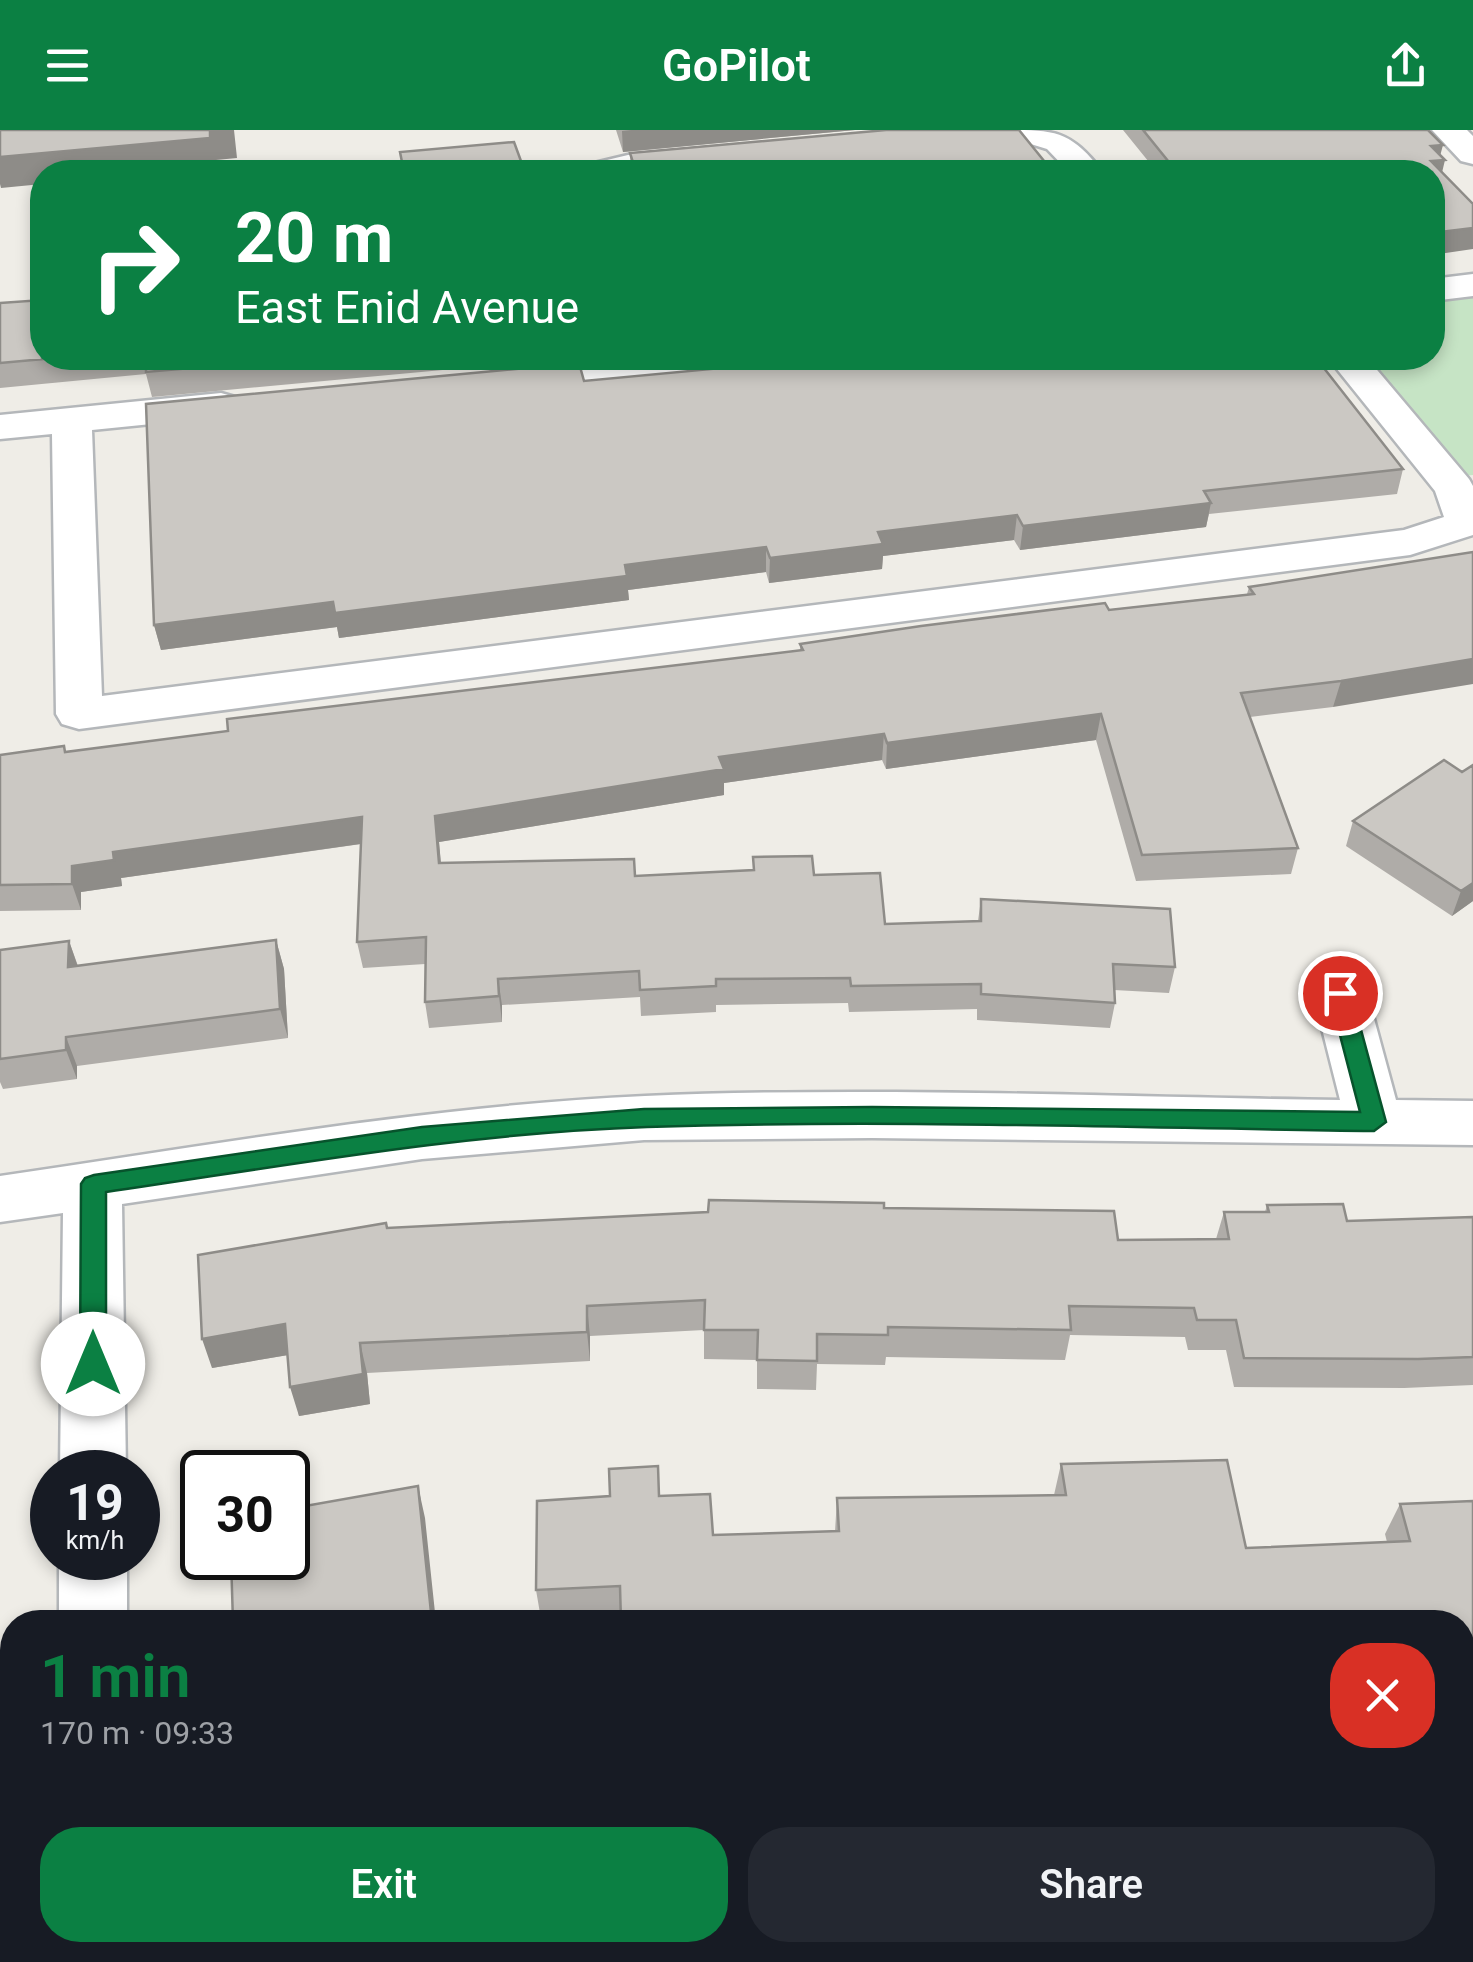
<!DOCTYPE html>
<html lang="en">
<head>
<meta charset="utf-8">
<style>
  :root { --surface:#171b24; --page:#242831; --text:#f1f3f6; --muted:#9ea1a6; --accent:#0b8043 }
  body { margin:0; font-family:Roboto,sans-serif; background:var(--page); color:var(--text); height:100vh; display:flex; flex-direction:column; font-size:38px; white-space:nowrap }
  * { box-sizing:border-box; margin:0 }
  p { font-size:32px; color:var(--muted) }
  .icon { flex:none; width:55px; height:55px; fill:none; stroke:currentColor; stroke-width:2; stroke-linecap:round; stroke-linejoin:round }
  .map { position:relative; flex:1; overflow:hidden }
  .sheet { position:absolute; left:0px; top:1480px; width:1475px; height:352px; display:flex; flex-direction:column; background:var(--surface); border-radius:40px 40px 0 0; box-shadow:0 5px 15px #0003 }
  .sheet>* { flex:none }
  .banner { position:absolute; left:30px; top:30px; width:1415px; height:210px; border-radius:40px; box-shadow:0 5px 15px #0003; background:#0b8043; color:#fff; overflow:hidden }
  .speed { position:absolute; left:30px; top:1320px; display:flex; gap:20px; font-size:50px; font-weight:700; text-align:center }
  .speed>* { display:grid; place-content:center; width:130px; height:130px; border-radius:50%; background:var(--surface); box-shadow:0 5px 15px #0003; line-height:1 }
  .speed small { font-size:25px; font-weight:400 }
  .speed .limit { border:5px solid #111; border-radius:15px; background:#fff; color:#111 }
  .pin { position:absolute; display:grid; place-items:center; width:85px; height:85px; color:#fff; margin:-42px; border:5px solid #fff; border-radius:50%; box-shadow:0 2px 10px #0007 }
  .me { position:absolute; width:110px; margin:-55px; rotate:0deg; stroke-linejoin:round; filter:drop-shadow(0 0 8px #0008) }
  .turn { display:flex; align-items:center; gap:35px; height:210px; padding:0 40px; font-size:45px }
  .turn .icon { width:130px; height:130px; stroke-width:2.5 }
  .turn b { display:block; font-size:70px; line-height:85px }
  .round { display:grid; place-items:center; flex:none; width:105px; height:105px; border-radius:40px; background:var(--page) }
  .summary { display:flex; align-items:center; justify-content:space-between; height:170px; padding:0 40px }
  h1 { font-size:60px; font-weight:600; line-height:75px; color:var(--accent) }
  .cta { display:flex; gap:20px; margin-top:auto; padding:20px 40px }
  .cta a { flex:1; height:115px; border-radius:40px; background:var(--accent); color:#fff; font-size:40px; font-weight:600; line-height:115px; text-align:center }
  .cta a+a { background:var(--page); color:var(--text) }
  header { display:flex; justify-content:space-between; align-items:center; height:130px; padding:0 40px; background:var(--accent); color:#fff; font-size:45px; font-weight:600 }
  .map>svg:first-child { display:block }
  .green { fill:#c6e4c5 }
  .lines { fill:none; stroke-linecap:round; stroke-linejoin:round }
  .minor-casing { stroke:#b4b7ba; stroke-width:5 }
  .minor { fill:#fff; fill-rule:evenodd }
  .wall { fill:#afaca8 }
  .shaded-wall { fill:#8e8c88 }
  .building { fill:#cbc8c3; stroke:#8e8c88; stroke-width:2.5 }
  .route { fill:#0b8043; stroke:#07532c; stroke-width:2.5 }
</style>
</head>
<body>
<header><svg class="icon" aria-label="menu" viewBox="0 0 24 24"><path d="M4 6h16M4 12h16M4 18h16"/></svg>GoPilot<svg class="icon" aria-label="share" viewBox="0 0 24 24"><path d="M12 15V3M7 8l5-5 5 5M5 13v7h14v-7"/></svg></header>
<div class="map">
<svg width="1473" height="1832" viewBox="0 0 1473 1832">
  <rect width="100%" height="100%" fill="#efede7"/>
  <path class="green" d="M1473 155V345L1445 348 1347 228H1432L1433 160Z"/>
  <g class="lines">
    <g class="minor-casing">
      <path id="minor" d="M1003 0C1057 0 1069 0 1103 42H1069L1047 19 1008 7Z
        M1432 0H1467L1473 6V34L1461 31Z
        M705 18 717 21 722 28 717 35 655 42H581L586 35 628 25Z
        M1473 144V166L1432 171V149Z
        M614 228H752L746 236 733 239 506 261 492 257 487 249 492 241 506 237Z
        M1328 228H1367L1469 349 1473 356V405L1410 425 79 599 62 594 56 584 52 304 0 309V285L221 263 235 267 241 275 235 283 221 287 92 300 102 566 1404 400 1444 387 1435 361Z
        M1340 844 1359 849 1367 863 1396 970 1473 971V1015L872 1008 644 1010 422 1029 122 1074 126 1342H60L63 1083 0 1092V1046C213 1015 428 976 645 966 876 956 1109 967 1340 970L1313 863 1321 849Z
        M59 1428H127V1492H59Z
        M1462 1730H1473V1806H1462Z
        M53 1820H131V1832H53Z
        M175 1820H315L310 1832H170Z"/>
    </g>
    <use href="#minor" class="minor"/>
  </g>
  <path class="wall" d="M616 0H855L623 22Z
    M1123 0H1428L1432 42H1157Z
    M630 23 1053 42H631Z
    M0 173 42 228H573L152 267 146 244 0 258Z
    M716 228H1316L1403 339 1397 364 1209 384 1206 397 1020 420 1014 410 883 426 882 439 769 453 766 442 628 460 629 470 339 508 337 497 161 520 154 495 584 251 716 239Z
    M1473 422 1333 577 1250 587 1298 718 1291 744 1136 751 1096 610 886 639 882 630 724 653V665L439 712 441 733 635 746 814 745 885 794 978 791 981 769 1175 837 1169 863 1114 860 1115 873 1110 898 977 890V879L849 882 848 873 716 875V882L641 886 640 867 502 875V892L429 898 425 872V834L363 838 357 812 361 714 121 748 122 756 81 762V780L0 781V625L66 622 228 601 800 520V514L1247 464 1249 457Z
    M1444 630 1473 771 1452 786 1346 716 1353 691Z
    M276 810 284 839 288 908 77 936V949L3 959 0 952V820L69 811 78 836Z
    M1267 1075 1347 1091 1473 1087V1255L1404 1258 1234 1257 1226 1220H1188L1185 1207 1070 1205 1065 1230 886 1227 885 1235 817 1234 816 1260 757 1259V1230L704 1229V1200L590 1206V1231L367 1243 370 1274 299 1286 288 1225 212 1238 387 1098 884 1078 1118 1110 1216 1109 1224 1082H1265Z
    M1061 1334 1246 1418 1387 1412 1385 1404 1400 1374 1473 1371V1598L1462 1599V1492L621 1486 541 1489 536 1460 660 1366 713 1405 835 1402 837 1368 1054 1365Z"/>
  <path class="shaded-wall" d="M210 0H234L237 28 216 30V38L167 42H42V54L1 58 0 54V27Z
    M631 0H855L623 22 622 1Z
    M1443 15 1439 30H1445L1440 51 1426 38 1431 16Z
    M1473 98V119L1432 125V103Z
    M1211 373 1206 397 1020 420 1023 396Z
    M1017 385 1014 410 883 426 882 439 769 453 770 428 878 402Z
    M766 417V442L628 460 629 470 339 508 337 497 161 520 154 495Z
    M1473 529V554L1333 577 1341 551Z
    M1101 584 1096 610 886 639 887 613Z
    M884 604 882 630 724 653V665L439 712 443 759 435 686 719 627Z
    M362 687 367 713 121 748 122 756 81 762V780L72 754V736L113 722Z
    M1473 753V771L1452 786 1461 761Z
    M276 810 284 839 288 908 280 879Z
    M69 811 79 840 68 837Z
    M498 849 502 875V892L499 866Z
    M66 907 77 936V949L66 920Z
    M587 1176 590 1206V1231L587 1202Z
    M285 1194 294 1224 212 1238 202 1209Z
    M360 1213 367 1243 370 1274 299 1286 290 1257Z
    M418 1356 425 1388 436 1492H432Z"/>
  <path class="building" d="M0 0H210V8L0 27Z
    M886 0H1019L1053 42H636L630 23Z
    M1143 0H1428L1443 15 1431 16 1445 30 1431 31 1473 74V98L1432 103V42H1177Z
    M514 12 525 42H404L400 22Z
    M42 170V228H55L0 233V173Z
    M146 228H310L146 242Z
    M718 228H1316L1403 339 1204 361 1211 373 1023 396 1017 385 878 402 883 414 770 428 766 417 664 430 625 435 627 446 335 483 333 472 154 495 146 274 579 233 584 251 722 238Z
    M1473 422V529L1341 551 1241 563 1298 718 1142 725 1101 584 887 613 884 604 719 627 724 639 435 686 439 733 634 729 635 746 754 740 753 727 812 726 814 745 880 743 885 794 981 791V769L1170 779 1175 837 1113 834 1115 873 981 864V854L851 856 850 848 716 849V856L640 860 639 841 498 849 499 866 425 872 426 807 357 812 362 687 113 722 114 730 72 736V754L0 755V625L64 616 65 622 228 601 227 589 803 520 800 514 921 496 1105 473 1109 480 1254 464 1249 457Z
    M1444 630 1462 642 1473 635V753L1461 761 1353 691Z
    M276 810 280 879 66 907V920L0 929V820L69 811 68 837Z
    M709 1070 884 1073V1078L1114 1081 1118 1110 1229 1109 1224 1082H1269L1267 1075 1343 1074 1347 1091 1473 1087V1227L1418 1229 1244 1228 1236 1190H1197L1194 1178 1069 1176 1071 1200 888 1197V1205L817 1204V1231L757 1230 758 1200H704L705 1170 587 1176V1202L360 1213 363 1244 290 1257 285 1194 202 1209 198 1125 386 1093 387 1098 708 1082Z
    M1227 1330 1246 1418 1410 1411 1400 1374 1473 1371V1572H1467L1462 1556V1492H621L620 1456 536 1460 537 1371 610 1366 609 1339 658 1336 659 1366 710 1364 713 1405 839 1401 837 1368 1066 1365 1061 1334Z
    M418 1356 432 1492H233L231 1428H288V1379Z"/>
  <path class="route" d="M1340 855 1351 863 1386 992 1374 1001C1132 998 889 989 647 997 465 1003 285 1036 106 1062V1234L102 1242 93 1246 84 1242 80 1234 81 1054 85 1048 94 1045 422 997 644 979 872 977 1360 982 1329 863Z"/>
</svg>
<div class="speed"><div>19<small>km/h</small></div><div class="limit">30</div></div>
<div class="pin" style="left:1340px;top:863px;background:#d93025"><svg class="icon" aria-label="arrive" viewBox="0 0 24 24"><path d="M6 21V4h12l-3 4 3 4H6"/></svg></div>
<svg class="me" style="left:93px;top:1234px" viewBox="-20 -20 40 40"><circle r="19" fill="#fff"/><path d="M0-13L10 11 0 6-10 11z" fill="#0b8043"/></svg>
<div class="banner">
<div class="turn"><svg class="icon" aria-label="right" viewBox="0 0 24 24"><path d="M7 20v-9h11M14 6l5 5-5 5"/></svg><div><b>20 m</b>East Enid Avenue</div></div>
</div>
<section class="sheet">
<div class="summary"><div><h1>1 min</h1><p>170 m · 09:33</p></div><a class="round" style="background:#d93025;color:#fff"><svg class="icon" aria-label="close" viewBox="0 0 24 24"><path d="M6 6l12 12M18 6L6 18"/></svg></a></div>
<div class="cta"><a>Exit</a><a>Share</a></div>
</section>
</div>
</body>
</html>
